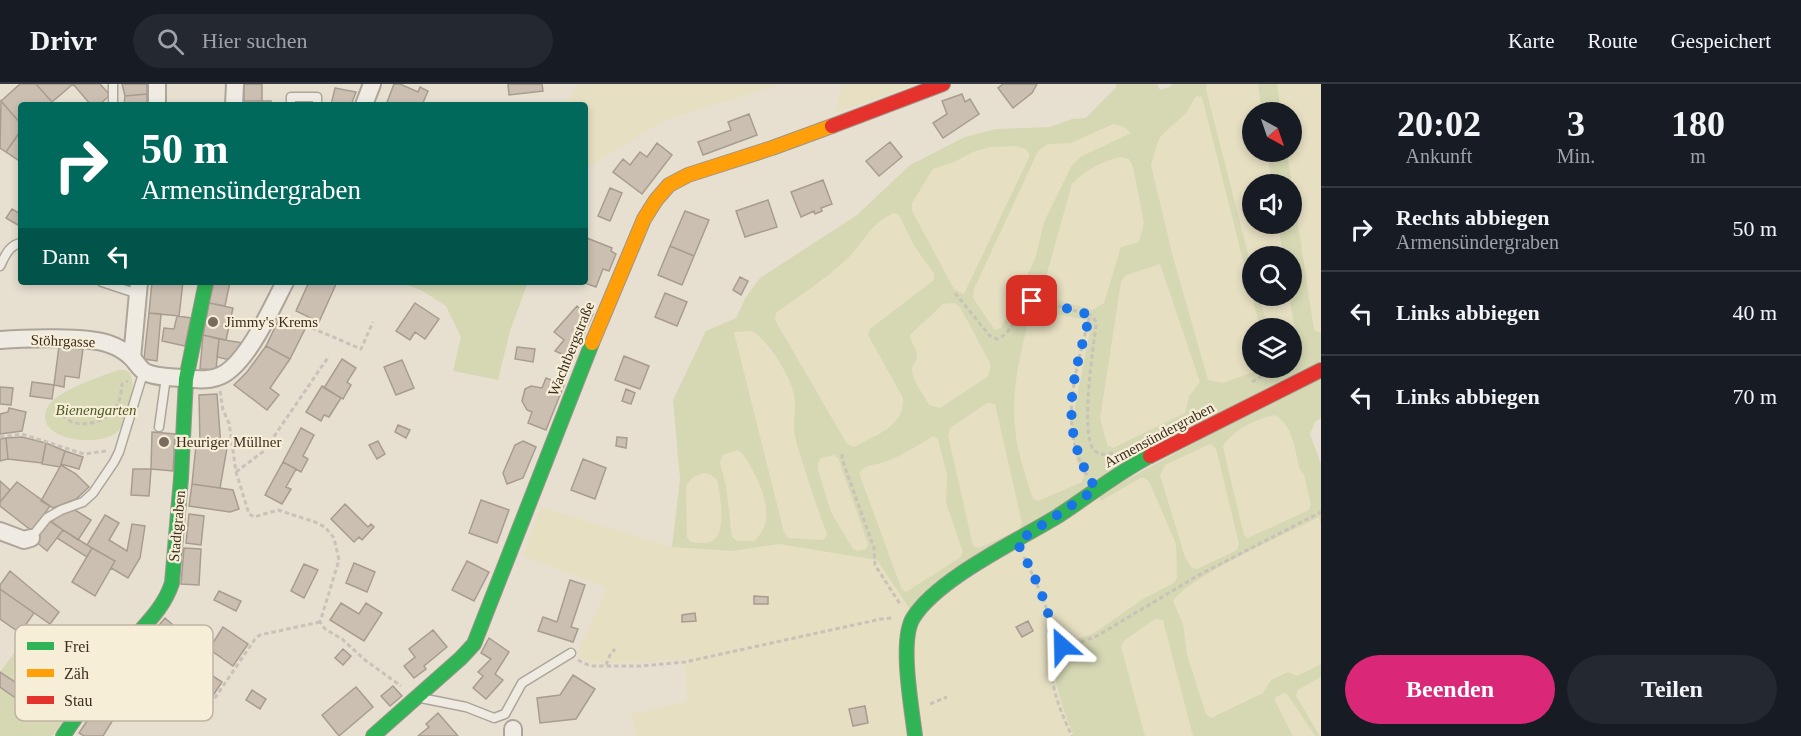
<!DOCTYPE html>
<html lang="de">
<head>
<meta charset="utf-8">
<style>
  :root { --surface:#171b24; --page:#242831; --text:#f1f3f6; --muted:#9ea1a6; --line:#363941; --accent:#db2777 }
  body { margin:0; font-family:Georgia,serif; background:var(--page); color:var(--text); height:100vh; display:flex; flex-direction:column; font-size:22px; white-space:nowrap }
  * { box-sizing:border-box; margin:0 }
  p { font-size:20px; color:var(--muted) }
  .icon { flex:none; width:33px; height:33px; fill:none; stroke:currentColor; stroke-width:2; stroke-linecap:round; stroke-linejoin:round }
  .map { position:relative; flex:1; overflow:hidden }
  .drawer { display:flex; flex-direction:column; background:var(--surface); width:480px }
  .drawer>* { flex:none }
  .top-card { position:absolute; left:18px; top:18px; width:570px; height:183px; border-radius:6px; box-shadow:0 3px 9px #0003; background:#00695c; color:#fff; overflow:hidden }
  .needle { width:39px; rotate:140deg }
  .controls { position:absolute; left:1242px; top:18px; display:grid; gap:12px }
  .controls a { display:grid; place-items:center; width:60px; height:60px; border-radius:50%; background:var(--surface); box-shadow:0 3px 9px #0003; font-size:30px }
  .pin { position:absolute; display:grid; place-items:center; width:51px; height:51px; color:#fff; margin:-26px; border-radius:12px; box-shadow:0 3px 9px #0006 }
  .me { position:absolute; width:66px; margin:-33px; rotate:335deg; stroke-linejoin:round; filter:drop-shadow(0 0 4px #0008) }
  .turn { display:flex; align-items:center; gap:21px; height:126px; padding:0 24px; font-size:27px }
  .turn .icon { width:78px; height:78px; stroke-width:2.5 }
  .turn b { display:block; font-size:42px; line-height:51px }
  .then { display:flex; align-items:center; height:57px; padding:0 24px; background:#0003; gap:12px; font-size:22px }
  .eta { display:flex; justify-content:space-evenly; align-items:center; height:102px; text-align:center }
  .eta b { font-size:36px; font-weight:800; line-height:42px }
  .primary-button { display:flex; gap:12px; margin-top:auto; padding:12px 24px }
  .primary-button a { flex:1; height:69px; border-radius:36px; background:var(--accent); color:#fff; font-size:24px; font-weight:800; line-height:69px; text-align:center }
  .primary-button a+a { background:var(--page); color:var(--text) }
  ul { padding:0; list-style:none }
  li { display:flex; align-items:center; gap:18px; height:84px; padding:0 24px; border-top:2px solid var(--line) }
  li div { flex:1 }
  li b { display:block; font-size:22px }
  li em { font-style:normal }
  header { display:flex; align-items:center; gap:36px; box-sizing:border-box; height:84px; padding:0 30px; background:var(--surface); border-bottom:2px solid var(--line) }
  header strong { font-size:28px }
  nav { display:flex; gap:33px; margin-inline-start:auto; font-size:21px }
  .search { width:420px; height:54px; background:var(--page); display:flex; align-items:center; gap:15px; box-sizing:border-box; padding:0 21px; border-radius:33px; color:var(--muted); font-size:22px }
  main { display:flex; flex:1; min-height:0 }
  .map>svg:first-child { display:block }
  .farmland { fill:#e6dfc2 }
  .green { fill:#d6d7b3; fill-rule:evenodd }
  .building { fill:#cbbfb2; stroke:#a89c90; stroke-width:1.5 }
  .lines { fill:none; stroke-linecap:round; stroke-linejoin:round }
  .lane-casing { stroke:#ada599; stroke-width:11 }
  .street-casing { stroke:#ada599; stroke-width:20 }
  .fast-casing { stroke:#9c958a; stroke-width:16 }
  .slow-casing { stroke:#9c958a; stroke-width:16 }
  .jam-casing { stroke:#9c958a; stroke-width:16 }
  .path { stroke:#c8c2b9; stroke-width:3; stroke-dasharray:4.5 3; stroke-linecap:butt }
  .lane { stroke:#efebe3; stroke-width:8 }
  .street { stroke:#efebe3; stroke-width:16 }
  .fast { stroke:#30b455; stroke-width:14 }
  .slow { stroke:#ff9f0a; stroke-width:14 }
  .jam { stroke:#e5322d; stroke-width:14 }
  .route { stroke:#1a73e8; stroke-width:10; stroke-dasharray:0 18 }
  .poi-dot { fill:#786c5e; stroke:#f7eed8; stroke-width:2 }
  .labels { text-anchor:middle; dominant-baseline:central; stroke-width:4.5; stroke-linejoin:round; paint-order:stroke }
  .poi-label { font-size:15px; fill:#3d2e20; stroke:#f7eed8; text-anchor:start }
  .street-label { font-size:15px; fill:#3d2e20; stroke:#f7eed8 }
  .park-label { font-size:15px; font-style:italic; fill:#4d5a26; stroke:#f7eed8 }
  .key { fill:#f7eed8; stroke:#bfb4a1; stroke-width:1.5 }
  .key-label { font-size:16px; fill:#3d2e20 }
</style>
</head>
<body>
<header>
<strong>Drivr</strong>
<div class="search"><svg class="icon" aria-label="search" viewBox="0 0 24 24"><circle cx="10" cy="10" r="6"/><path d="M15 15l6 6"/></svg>Hier suchen</div>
<nav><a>Karte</a><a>Route</a><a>Gespeichert</a></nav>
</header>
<main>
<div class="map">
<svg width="1321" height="652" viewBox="0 0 1321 652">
  <rect width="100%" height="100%" fill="#e7e0d1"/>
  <path class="farmland" d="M579 0H782L668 35 585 85V21H566Z
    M841 0H917L836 29Z
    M1207 0H1258L1262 28H1252V68H1267L1272 100H1252V140H1278L1283 172H1252V185L1206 6Z
    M1277 0H1321V249L1314 247 1287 68H1292V28H1281Z
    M1196 12 1202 13 1260 244H1252V284H1264L1223 299 1208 296 1173 173 1151 81 1157 60 1161 52 1186 29Z
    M1113 40 1124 43 1131 49 1080 73 1044 138 1035 175 1001 244 995 246 973 214 974 204 1038 67 1048 59H1071Z
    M1016 62 1026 65 1030 71 964 210 954 205 912 127V119L933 85 954 78 973 68 990 63Z
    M1120 73 1129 75 1133 84 1144 139 1139 158 1121 163 1104 219 1093 226 1046 213 1042 208 1072 100 1080 91 1102 78Z
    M894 129 899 131 913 160 934 190V196L870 245 868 251 903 314 904 326 899 335 892 342 854 363 847 360 775 235 776 229 820 197 849 173 867 149 881 135Z
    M1159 179 1201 298 1189 312 1185 329 1113 364 1109 362 1100 336 1121 198 1126 191Z
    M1259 212H1289L1298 263 1295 268 1292 269V244H1268Z
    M955 219 960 223 990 279V287L987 293 940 324 929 321 911 290 912 284 917 275 918 271 910 256V251L943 220Z
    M1034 226 1087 237 1091 242 1071 344 1077 377 1084 393 1082 398 1038 417 1033 415 1022 381 1015 345 1014 313 1018 280 1030 230Z
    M752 247 760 252 789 294 794 311 796 331 794 349 807 397 827 450 824 457 788 454 784 448 734 248Z
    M987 319 995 320 1022 439 1019 446 979 464 973 462 948 351 950 344Z
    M1275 331 1283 336 1291 353 1300 386 1304 390 1312 421 1309 426 1248 455 1244 452 1223 363 1234 349 1247 341Z
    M933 351 938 355 947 390 946 419 963 468 961 473 906 509 902 506 859 388 863 384 885 378 916 364Z
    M1210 359 1216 366 1239 461 1237 466 1197 485 1192 484 1185 473 1160 390 1165 381Z
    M738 366 744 370 760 400 767 422 764 440 760 451 754 457H737L732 453 726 402 720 378 723 371Z
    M834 371 838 374 868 461 866 465 858 467 853 465 831 428 818 386V379L821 374Z
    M704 389 710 390 717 396 721 412V446L716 455 710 459 691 458 687 453 686 402 693 393Z
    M1142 393 1149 397 1176 460 1177 493 1174 499 1143 515 1094 549 1056 562 1053 577 1057 606 1074 652H637L631 630 687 618 685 575 640 579H589L577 571 607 504 523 472 541 423 672 463 732 467 779 460 878 476 918 537 931 520 1098 411 1102 417Z
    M1319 432 1321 440V580L1297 592 1288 588 1271 596 1263 609 1211 634 1206 630 1187 571 1183 540 1173 517 1178 509 1199 494Z
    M1155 535 1164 536 1193 652H1145L1121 562 1125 556Z
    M1321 593V652L1296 612 1298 606Z
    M1284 609 1288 611 1315 652H1293L1275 617 1276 613Z"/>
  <path class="green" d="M1116 0H1157L1160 6 1170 3 1172 0H1207L1206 6 1252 185V212H1259L1268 244H1260L1202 13 1196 12 1186 29 1161 52 1157 60 1151 81 1173 173 1208 296 1223 299 1264 284H1292V269L1295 267 1298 263 1289 212H1292V172H1283L1278 140H1292V100H1272L1267 68H1287L1314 246 1321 249V282L1221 332 912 528 877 476 779 460 732 467 672 463 680 395 673 316 706 247 736 234 746 213 760 194 857 131 910 81 965 53 996 45 1050 43 1072 35 1086 34 1116 3ZM1113 40 1124 43 1131 49 1080 73 1071 83 1044 138 1035 175 1001 244 995 246 973 214 974 205 1038 67 1048 60 1071 59ZM1016 62 1026 65 1030 71 964 210 954 205 912 127V119L933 85 954 78 973 68 990 63ZM1120 73 1129 75 1133 83 1144 139 1139 158 1121 163 1104 219 1093 226 1046 213 1042 207 1072 100C1085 86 1101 78 1120 73ZM894 129 899 131 913 160 934 190V196L870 245 868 251 903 314C904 344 876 350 854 363L847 360 775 236 776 229C800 211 826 195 848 174 866 156 868 141 894 129ZM1160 180 1200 298 1189 312 1185 329 1113 364 1108 362 1100 335 1121 198 1126 191ZM955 219 960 223 990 279V287L987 293 940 324 929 321C925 313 911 294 912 286 912 281 917 278 917 273 918 265 910 259 910 251L943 220ZM1034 226 1087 236 1091 242 1071 344 1077 378 1084 392 1082 398 1038 417 1033 415C1026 392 1017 368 1015 343 1011 304 1021 268 1030 230ZM752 247C768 256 791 293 794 311 797 325 792 340 795 353 804 386 815 418 827 450L824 456 788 454 784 448 734 248ZM987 319 995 320 1022 439 1019 446 979 464 973 462 948 351 950 344ZM933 352 938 355 947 390 946 419 963 468 961 473 906 508 902 506 859 389C865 380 876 381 885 378 902 371 918 362 933 352ZM738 366C745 371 748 378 752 385 764 407 776 437 754 457H737L732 453 726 402 720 378 723 371ZM834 371 838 374 868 460 866 465 858 467 853 465 831 428 818 386V379L821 374ZM704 389 710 390 717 396C720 409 728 454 710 458 705 460 697 458 691 458L687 453 686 402 693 393Z
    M1258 0H1277L1281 28H1262Z
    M400 198H528L510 247 498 296 453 287 461 253 446 222 421 206Z
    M118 286H125L130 289C135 300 131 309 129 320 127 329 126 338 119 346 102 366 27 356 49 321 57 307 102 292 118 286Z
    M1321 291V334L1315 338 1310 350 1321 380V440L1319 433C1290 448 1186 494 1173 517L1183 540 1187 571 1206 630 1211 634 1263 609 1271 596 1288 588 1297 592 1321 580V593L1298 606 1296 612 1320 652H1315L1288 611 1284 609 1276 613 1275 617 1293 652H1193L1163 536 1155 535 1125 556 1121 562 1145 652H1074C1063 623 1049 593 1056 562L1094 549 1143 515 1174 499 1177 493 1176 460 1149 397 1142 393 1101 417 1098 411ZM1275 331C1293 341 1295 368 1300 386L1304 390 1311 421 1309 426 1248 454 1244 451 1223 363C1233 345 1255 336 1275 331ZM1210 360 1216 365 1239 460 1237 466 1197 485 1192 484 1185 473 1160 391 1165 381Z
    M18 564 83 609 52 652H0V588Z"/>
  <path class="building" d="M20 0H36L52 18 49 21H21V40L1 17Z
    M36 0H73L52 18Z
    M73 0H100L110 11 99 21H91Z
    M122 0H147V10L125 12Z
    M244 0H262V17H244Z
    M394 0H400L418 8 420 3 428 7 422 21H386Z
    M508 0H542L543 7 509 11Z
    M1003 0H1037L1032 9 1013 24 998 4Z
    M335 4 356 8 351 21H331Z
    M147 10V21H124L125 12Z
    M962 10 965 18 970 15 979 30 943 54 933 39 947 30 942 17Z
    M1 17 21 40V46L6 68 0 64Z
    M239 17H271V21H239Z
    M749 30 757 51 703 71 698 58 731 46 728 38Z
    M20 48 21 49V78L6 68Z
    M890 58 902 73 879 92 866 77Z
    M657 59 672 71 642 110 613 88 623 75 630 81 640 68 647 73Z
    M823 96 832 120 821 124 822 127 815 130 814 127 801 133 791 108Z
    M610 104 622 109 610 137 598 132Z
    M768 116 777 143 745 153 736 127Z
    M12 125 21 130 18 141 6 134Z
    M685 127 709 136 694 172 670 162Z
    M587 154 612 164 611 167 616 170 609 187 603 185 596 203 582 198H585Z
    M670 162 694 172 682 201 658 191Z
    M740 193 748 197 741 211 733 206Z
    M152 198H183L179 232 149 229Z
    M214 198H230L225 222 209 219Z
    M309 198H337L319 238 296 227Z
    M665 209 687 218 677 242 655 233Z
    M209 219 233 224 226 256 203 251Z
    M415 219 439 235 425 255 415 248 410 256 396 247Z
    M577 222 585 229 586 227 593 230 573 275 555 267 564 256 554 248Z
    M149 229 161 230 157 277 144 275Z
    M177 232 191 234 185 262 162 257 164 244 174 245Z
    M280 233 305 245 290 275 266 262Z
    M203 251 219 255 216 286 200 285Z
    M219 255 243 259 230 276 217 273Z
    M59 262 83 265 79 294 65 292 64 303 54 301Z
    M266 262 290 275 270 304 279 311 267 326 234 301 247 288Z
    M517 263 535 265 533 278 515 275Z
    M624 272 649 282 640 305 615 296Z
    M342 275 356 284 347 298 351 301 343 315 324 304Z
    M402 276 414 304 396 311 384 283Z
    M546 294 564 301 546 346 528 339 532 328 527 326 522 317 525 305 531 302 542 304Z
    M32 298 54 301 52 315 30 312Z
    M322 302 341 314 329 333 324 331 321 337 306 328Z
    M0 303 13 304 11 321 0 320Z
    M626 305 635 309 631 320 622 317Z
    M217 310 221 363 200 361 199 311Z
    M9 324 26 328 22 347 0 350V330L8 328Z
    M398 341 410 346 406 354 395 348Z
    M301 344 314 351 303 372 308 375 301 388 283 378Z
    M152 348 175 350 173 387 151 385Z
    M22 353 46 359 42 379 8 375 6 354Z
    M617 353 627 354 626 364 616 362Z
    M6 354 8 375 0 377V355Z
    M378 357 385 370 377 375 369 361Z
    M523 357 536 363 523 394 507 400 503 389 515 361Z
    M46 359 65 367 60 383 42 380Z
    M196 361 227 364 220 404 192 400Z
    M65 367 83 373 79 385 61 380Z
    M583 375 606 384 595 415 571 406Z
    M283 378 296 385 286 403 291 405 282 420 265 411Z
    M61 381 76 390 89 403 76 415 53 424 41 417Z
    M133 385H151L149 412 131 411Z
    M0 397 10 406 0 418Z
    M17 398 50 422 32 447 0 422V418Z
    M192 400 233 406 239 425 230 428 189 422Z
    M481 416 509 426 497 459 469 449Z
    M345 420 368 443 371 440 374 443 362 456 359 453 354 458 331 435Z
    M75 426 91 436 78 456 51 438 63 429Z
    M189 430 204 432 201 461 186 459Z
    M105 431 119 439 109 456 127 467 132 440 145 442 140 474 128 494 111 484 115 477 87 461Z
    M49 436 63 446 47 467 34 456Z
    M63 446 92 464 87 473 57 454Z
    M92 464 115 477 95 512 72 498Z
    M184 464 201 465 199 501 181 500Z
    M467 477 489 488 474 517 452 506Z
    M354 479 375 488 367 508 346 499Z
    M304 480 318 486 304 514 291 507Z
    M10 487 59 528 50 540 0 505V501Z
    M570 496 585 501 571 543 578 545 573 558 538 547 543 533 557 538Z
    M0 505 34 529 20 549 0 535Z
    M219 507 241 517 236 527 214 516Z
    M754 512 768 513V520H754Z
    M341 519 359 530 366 519 382 529 364 557 330 536Z
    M695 529 696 537 682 538V531Z
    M165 534 172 540 173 552 160 564 148 554Z
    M1028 537 1033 547 1022 553 1016 543Z
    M223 543 248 560 233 582 209 565Z
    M433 546 447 563 424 582 426 585 414 594 404 582 415 573 409 565Z
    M489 554 509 568 495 590 503 596 486 615 473 604 483 592 478 588 491 575 481 569Z
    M343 565 351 572 343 581 335 574Z
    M202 585 222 598 210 616 206 613 204 616 196 611 198 607 191 602Z
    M0 588 21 602 14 613 0 603Z
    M573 591 595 605 576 635 540 639 537 614 560 611Z
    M393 602 402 612 390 622 381 612Z
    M356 603 373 623 339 652 322 631Z
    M252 606 266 615 260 625 246 616Z
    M103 612 121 623 103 652H84L79 649Z
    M865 622 868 639 853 642 849 625Z
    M438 629 458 652H418L429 643 426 640Z"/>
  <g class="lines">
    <g class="lane-casing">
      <path id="lane" d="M113 21V0
        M291 21V13H317V21
        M0 182C5 172 9 161 21 159
        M102 198 138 210
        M159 343 166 293
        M31 454 47 434 61 426 83 418 93 409 114 378 119 368 141 296 145 288
        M421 614 466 623 494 634 505 630 522 599 571 569"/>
    </g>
    <g class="street-casing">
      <path id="street" d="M157 0V21
        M234 21 235 0
        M364 21 372 0
        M0 256C24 254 88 252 109 260 118 263 126 268 132 274 136 278 140 285 145 288 154 293 170 293 181 294 192 295 206 297 217 293 245 285 272 223 285 198
        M132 274 139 198
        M0 447 24 456 31 454
        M513 652V645"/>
    </g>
    <g class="fast-casing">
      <path id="fast" d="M63 652C83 623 102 595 123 567 140 545 163 527 172 499L181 394 186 295 206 198
        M373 652 461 574 474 560 592 259
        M915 652C912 625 899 557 913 534 937 495 1017 457 1058 432 1089 412 1117 389 1150 372"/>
    </g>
    <g class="slow-casing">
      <path id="slow" d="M592 259 644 135 656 116 669 101 688 91 772 64 832 42"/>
    </g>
    <g class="jam-casing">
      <path id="jam" d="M832 42 943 0
        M1150 372 1321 286"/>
    </g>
    <path class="path" d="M955 209 990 252 997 255C1015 248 1016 226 1032 217H1041L1090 231 1095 236 1096 242C1093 263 1080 352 1094 366 1100 372 1108 371 1116 368
      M284 232 361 265 373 238
      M1252 298 1276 284
      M220 307 223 326 229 339 236 388 249 430 254 433 278 426 315 438 325 443 334 454 339 476 320 538 325 545 342 555 365 576 401 602
      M58 325C62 329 66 336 72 338 89 344 111 335 118 319 121 314 121 306 122 300L128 297
      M0 353 22 350 84 370 106 367
      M842 370V375L874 464 875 481 900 520
      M236 388 264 367 329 272
      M1087 391C1057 340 1077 283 1090 231
      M1024 473C1035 495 1046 519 1052 543 1055 556 1049 568 1050 580 1052 606 1061 629 1072 652
      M1053 557 1062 562 1068 563 1097 552 1197 492 1321 428
      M578 576 590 582H641L685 578 881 535 892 534
      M606 581 610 571 615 565
      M930 620 947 613
      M202 633 255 555 260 551 320 538"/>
    <use href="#lane" class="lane"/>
    <use href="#street" class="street"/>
    <use href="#fast" class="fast"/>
    <use href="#slow" class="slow"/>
    <use href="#jam" class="jam"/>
  </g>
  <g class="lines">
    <path class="route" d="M1032 217H1041L1090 231C1073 296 1056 343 1096 405L1017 458C1032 488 1051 523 1053 557L1062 562"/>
  </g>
  <g class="poi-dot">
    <circle cx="213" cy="238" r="6"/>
    <circle cx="164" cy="358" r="6"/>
  </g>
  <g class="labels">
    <g class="poi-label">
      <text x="225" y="238">Jimmy's Krems</text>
      <text x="176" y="358">Heuriger Müllner</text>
    </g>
    <g class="street-label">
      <text transform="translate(63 257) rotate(2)">Stöhrgasse</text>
      <text transform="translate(571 265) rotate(-68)">Wachtbergstraße</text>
      <text transform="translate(1159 351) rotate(-28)">Armensündergraben</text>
      <text transform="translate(177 442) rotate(-85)">Stadtgraben</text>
    </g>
    <g class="park-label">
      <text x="96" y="326">Bienengarten</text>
    </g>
  </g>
  <rect x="15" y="541" width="198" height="96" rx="9" class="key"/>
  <rect x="27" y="558" width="27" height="8" fill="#30b455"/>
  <rect x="27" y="585" width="27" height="8" fill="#ff9f0a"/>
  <rect x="27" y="612" width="27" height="8" fill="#e5322d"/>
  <g class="key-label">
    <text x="64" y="568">Frei</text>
    <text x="64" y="595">Zäh</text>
    <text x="64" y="622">Stau</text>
  </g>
</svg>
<div class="controls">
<a><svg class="needle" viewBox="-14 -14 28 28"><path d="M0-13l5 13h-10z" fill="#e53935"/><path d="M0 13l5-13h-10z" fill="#9ea1a6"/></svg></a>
<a><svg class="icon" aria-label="sound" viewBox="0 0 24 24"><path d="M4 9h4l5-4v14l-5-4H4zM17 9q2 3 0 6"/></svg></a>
<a><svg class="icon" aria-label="search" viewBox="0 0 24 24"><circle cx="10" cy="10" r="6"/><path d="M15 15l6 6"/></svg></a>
<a><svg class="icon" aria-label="layers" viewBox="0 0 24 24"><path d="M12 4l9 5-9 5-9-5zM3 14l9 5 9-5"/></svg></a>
</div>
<div class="pin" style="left:1032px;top:217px;background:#d93025"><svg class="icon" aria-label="arrive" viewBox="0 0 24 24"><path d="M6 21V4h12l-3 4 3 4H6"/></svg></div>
<svg class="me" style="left:1062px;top:562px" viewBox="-20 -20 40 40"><path d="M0-17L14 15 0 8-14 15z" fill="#1a73e8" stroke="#fff" stroke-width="4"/></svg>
<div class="top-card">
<div class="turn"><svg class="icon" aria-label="right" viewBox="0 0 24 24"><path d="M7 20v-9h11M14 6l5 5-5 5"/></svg><div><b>50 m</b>Armensündergraben</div></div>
<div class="then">Dann<svg class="icon" aria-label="left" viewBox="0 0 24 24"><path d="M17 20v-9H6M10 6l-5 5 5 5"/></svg></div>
</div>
</div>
<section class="drawer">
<div class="eta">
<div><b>20:02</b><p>Ankunft</p></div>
<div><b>3</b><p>Min.</p></div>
<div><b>180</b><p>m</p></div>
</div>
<ul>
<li><svg class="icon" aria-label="right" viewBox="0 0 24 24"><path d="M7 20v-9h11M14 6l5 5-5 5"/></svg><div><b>Rechts abbiegen</b><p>Armensündergraben</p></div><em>50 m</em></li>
<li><svg class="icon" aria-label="left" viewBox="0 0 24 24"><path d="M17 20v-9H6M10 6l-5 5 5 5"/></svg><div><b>Links abbiegen</b></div><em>40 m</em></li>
<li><svg class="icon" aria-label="left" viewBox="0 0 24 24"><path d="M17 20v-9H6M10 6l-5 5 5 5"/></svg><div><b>Links abbiegen</b></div><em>70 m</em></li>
</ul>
<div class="primary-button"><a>Beenden</a><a>Teilen</a></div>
</section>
</main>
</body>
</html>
